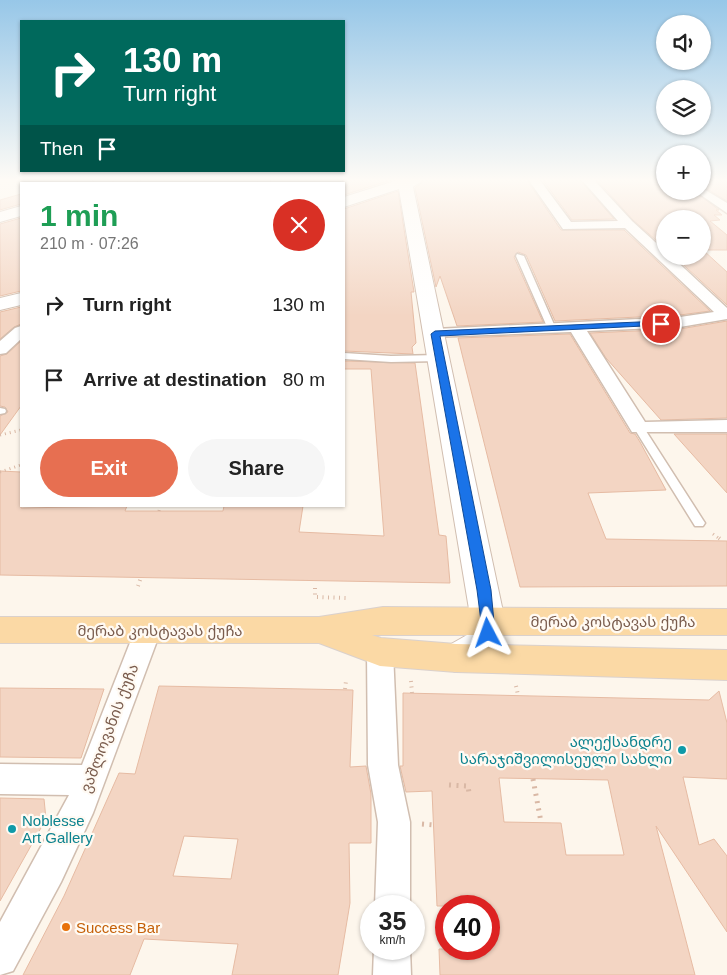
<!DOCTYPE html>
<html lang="en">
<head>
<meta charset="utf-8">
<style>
  :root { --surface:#fff; --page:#f6f6f6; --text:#222; --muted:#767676; --accent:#e76f51 }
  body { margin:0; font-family:Helvetica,"Noto Sans Georgian",sans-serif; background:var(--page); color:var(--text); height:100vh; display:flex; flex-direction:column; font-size:19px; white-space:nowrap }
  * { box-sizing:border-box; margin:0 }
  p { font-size:16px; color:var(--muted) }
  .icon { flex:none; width:28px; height:28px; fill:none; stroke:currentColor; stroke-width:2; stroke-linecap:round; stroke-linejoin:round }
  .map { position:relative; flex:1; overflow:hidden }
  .sheet { position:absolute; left:20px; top:182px; width:325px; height:325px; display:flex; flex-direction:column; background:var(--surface); border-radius:0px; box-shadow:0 1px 4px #0004 }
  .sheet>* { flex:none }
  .guide { position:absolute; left:20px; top:20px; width:325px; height:152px; border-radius:0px; box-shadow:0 1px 4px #0004; background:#00695c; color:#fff; overflow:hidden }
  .fabs { position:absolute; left:656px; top:15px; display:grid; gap:10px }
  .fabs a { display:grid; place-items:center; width:55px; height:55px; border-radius:50%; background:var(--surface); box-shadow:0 1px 4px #0004; font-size:25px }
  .speed { position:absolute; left:360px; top:895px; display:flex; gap:10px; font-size:25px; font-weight:700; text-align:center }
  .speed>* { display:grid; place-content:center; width:65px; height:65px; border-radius:50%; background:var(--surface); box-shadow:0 1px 4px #0004; line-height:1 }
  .speed small { font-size:12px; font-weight:400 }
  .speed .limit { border:8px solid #d22; background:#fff; color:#111 }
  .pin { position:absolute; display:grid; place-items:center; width:42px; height:42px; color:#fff; margin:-21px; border:2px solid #fff; border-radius:50%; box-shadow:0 1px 5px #0007 }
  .me { position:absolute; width:55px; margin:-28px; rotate:356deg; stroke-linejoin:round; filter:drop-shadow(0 0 4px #0008) }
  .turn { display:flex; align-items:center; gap:18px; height:105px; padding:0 20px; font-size:22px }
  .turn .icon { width:65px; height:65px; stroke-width:2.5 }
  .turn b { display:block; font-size:35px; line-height:42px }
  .then { display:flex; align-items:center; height:48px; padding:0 20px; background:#0003; gap:10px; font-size:19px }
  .round { display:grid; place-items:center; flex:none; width:52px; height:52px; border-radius:26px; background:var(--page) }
  .summary { display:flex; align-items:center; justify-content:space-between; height:85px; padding:0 20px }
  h1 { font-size:30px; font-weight:700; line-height:38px; color:#1e9e55 }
  .button { display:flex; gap:10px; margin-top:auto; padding:10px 20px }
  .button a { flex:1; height:58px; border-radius:30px; background:var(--accent); color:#fff; font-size:20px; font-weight:700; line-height:58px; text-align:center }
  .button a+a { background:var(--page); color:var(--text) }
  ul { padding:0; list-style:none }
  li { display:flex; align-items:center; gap:15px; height:75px; padding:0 20px }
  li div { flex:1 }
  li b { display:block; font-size:19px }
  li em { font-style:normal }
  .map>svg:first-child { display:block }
  .building { fill:#f3d5c3; stroke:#e6bba3; fill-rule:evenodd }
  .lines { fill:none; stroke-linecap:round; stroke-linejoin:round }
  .service-casing { stroke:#d1beb0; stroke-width:3 }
  .minor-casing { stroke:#d1beb0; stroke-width:3 }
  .tertiary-casing { stroke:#d1beb0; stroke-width:2 }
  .primary-casing { stroke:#dad1cd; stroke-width:2 }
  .path-far2 { stroke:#d9b8a5; stroke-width:3; stroke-dasharray:1 4; stroke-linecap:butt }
  .path-far1 { stroke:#d9b8a5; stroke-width:4; stroke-dasharray:1 4.5; stroke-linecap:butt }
  .path { stroke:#d9b8a5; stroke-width:5; stroke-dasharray:2 5.5; stroke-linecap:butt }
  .service { fill:#fff; fill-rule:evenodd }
  .minor { fill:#fff; fill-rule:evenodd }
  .tertiary { fill:#fff; fill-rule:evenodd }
  .primary { fill:#fbd9a5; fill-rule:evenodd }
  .route { fill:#1a73e8; stroke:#114b97 }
  .culture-dot { fill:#0f9aa8; stroke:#fffaf3; stroke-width:2 }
  .food-dot { fill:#e8710a; stroke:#fffaf3; stroke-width:2 }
  .labels { text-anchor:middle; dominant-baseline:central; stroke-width:4.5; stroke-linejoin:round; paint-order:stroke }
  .near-street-label { font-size:15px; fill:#7a5c4d; stroke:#fffaf3 }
  .near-culture-label { font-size:15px; fill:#0d838f; stroke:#fffaf3; text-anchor:end }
  .near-food-label { font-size:15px; fill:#c56008; stroke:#fffaf3; text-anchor:start }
</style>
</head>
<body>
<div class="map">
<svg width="727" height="975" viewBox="0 0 727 975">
  <rect width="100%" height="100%" fill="#fdf6ec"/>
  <path class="building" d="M342 179H394L344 195Z
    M426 179H526L561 230H624L710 311 680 315 555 321 526 255 518 252 514 257 543 322 457 326 440 276 436 287 415 188Z
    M542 179H579L614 219 572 220Z
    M596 179H665V191H694L719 210H716L722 215H714L720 220 710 221 727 235V250H703L727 272V305L674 256H702V219H665V248L633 220Z
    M702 179H727V201L702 186Z
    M398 191 414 292H411L416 343 412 347 413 354 344 351V209Z
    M21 194V204L0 210V200Z
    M21 218V291L0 296V224Z
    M21 307V324L14 327 0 339V312Z
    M727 321V418L661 420 606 358 590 333 680 329Z
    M570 334 630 433 635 434 640 442 666 490 588 493 606 539 727 541V586L520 587 458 338Z
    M21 341V406L0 435V416L8 412 5 407 0 406V356L7 354Z
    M344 361 415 363 439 535 446 536 450 583 0 575V471L21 472V508L127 506 125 511H223L224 506H303L299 532 384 536 371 369H344Z
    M674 434H727V493Z
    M159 686 353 690 350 767 366 766 371 794V843H349L350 903 338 975H232L238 944 144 939 130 975H23L64 896 119 773 135 774ZM184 836 238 839 231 879 173 876Z
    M0 688 104 689 81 758 0 757Z
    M719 691 727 723V779L683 777 699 845 714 839 727 856V932L656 826 695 975H440L439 949H489V906H437L432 791 406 792 400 766H403V693L709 700ZM499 778 608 780 624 855H566L561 823 504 822Z
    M0 798 44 799 46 819 0 901Z"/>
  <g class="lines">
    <g class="service-casing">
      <path id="service" d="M517 254 524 256 556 329 555 331H549L548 329 516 256Z
        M344 353 391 356 439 355 443 358 439 361 391 362 344 359Z
        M0 408 5 409 6 411 5 413 0 414Z
        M639 425 644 428 703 520 705 523 703 526H695L634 428Z"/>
    </g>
    <g class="minor-casing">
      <path id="minor" d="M257 179H268L271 184H260Z
        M528 179H539L571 222 618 221 581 179H593L632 221 665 251V256H671L727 308V319L680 327 587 331 645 422 727 420V432H632L571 332 429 337 427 334 429 331 435 329 680 317 714 312 625 228 563 229Z
        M702 188 727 203V213L698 193 696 191H702Z
        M21 326V339L6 353 0 354V341L15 328Z
        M148 620 157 623 161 630 93 813 61 882 13 971 0 975V922L69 795 0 794V764L82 765 135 630 139 623Z
        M380 641 389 644 393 652 398 765 410 822V906H375L378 822 368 765 367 652 371 644Z
        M374 949H410L411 975H373Z"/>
    </g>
    <g class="tertiary-casing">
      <path id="tertiary" d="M78 179H92L93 184H79Z
        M117 179H141L133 184H110Z
        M401 179H424L413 187 505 621C503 651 482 663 456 672L444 668 439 658 444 648 467 635 471 621 399 189 344 207V197Z
        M21 206V216L0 222V212Z
        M21 293V305L0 310V298Z"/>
    </g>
    <g class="primary-casing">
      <path id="primary" d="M383 607 727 609V635H372L381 638 456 644 727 650V680L456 672 380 666 319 643H0V617H319Z"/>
    </g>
    <path class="path-far2" d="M0 435 21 430
      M0 472 21 465
      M159 511 160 506
      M713 534 721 540"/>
    <path class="path-far1" d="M719 538 723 541
      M138 586 141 577
      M315 588V597L347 598
      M411 681 412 693
      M516 686 518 695
      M345 689 346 681"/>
    <path class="path" d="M533 779 541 822
      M449 785 468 786 469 793
      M422 824 434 825"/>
    <use href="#service" class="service"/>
    <use href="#minor" class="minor"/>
    <use href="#tertiary" class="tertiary"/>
    <use href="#primary" class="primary"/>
  </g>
  <linearGradient id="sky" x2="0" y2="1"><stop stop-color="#97c7e8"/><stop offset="0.57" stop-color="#fefbf6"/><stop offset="1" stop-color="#fefbf6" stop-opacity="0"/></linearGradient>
  <rect width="727" height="316" fill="url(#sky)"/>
  <path class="route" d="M661 321 666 324 664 325 440 336 491 590 495 633 493 637H483L477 590 431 334 435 331Z"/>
  <g class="culture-dot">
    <circle cx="682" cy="750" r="5"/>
    <circle cx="12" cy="829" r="5"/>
  </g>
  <circle class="food-dot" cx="66" cy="927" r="5"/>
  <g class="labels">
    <g class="near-street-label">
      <text x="613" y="621">მერაბ კოსტავას ქუჩა</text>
      <text x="160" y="630">მერაბ კოსტავას ქუჩა</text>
      <text transform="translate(109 728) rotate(-69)">ვაშლოვანის ქუჩა</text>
    </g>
    <g class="near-culture-label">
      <text x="672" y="741">ალექსანდრე<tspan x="672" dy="17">სარაჯიშვილისეული სახლი</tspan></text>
      <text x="22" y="820" text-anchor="start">Noblesse<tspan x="22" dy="17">Art Gallery</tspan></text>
    </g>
    <g class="near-food-label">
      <text x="76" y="927">Success Bar</text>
    </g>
  </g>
</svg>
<div class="fabs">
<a><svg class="icon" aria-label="sound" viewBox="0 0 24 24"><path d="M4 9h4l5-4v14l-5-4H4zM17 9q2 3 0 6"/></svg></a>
<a><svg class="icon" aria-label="layers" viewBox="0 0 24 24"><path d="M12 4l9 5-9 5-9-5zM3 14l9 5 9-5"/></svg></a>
<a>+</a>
<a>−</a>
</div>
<div class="speed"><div>35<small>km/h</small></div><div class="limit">40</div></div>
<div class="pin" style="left:661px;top:324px;background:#d93025"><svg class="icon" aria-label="arrive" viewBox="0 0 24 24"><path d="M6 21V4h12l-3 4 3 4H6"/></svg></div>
<svg class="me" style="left:488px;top:633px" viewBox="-20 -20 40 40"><path d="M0-17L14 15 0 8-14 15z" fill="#1a73e8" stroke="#fff" stroke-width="4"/></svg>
<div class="guide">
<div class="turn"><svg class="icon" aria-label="right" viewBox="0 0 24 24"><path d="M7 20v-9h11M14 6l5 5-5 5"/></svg><div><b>130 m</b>Turn right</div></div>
<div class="then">Then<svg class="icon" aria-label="arrive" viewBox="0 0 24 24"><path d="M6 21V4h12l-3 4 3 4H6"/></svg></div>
</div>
<section class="sheet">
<div class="summary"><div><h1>1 min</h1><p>210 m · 07:26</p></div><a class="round" style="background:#d93025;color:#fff"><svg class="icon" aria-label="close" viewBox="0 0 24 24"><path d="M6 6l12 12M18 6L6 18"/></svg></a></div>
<ul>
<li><svg class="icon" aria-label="right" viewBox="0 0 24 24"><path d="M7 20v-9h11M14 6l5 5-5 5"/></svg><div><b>Turn right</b></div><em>130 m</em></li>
<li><svg class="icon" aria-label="arrive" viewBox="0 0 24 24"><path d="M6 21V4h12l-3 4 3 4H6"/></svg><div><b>Arrive at destination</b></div><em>80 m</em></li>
</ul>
<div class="button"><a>Exit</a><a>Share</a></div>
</section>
</div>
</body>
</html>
